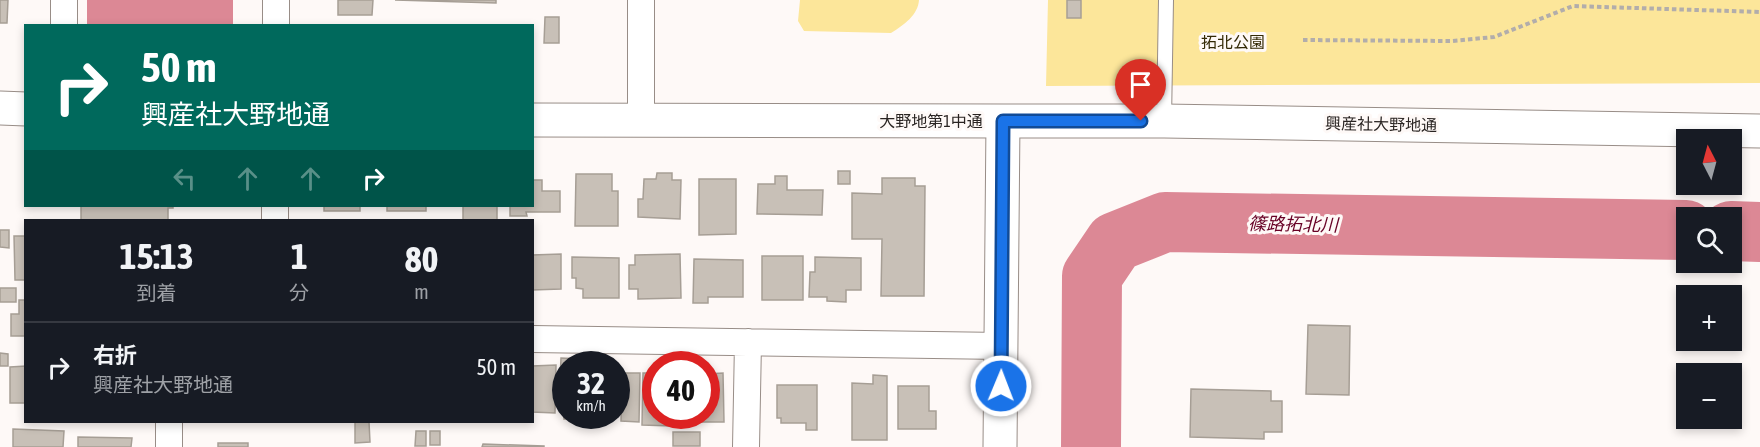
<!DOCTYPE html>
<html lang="ja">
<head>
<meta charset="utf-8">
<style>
  :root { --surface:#171b24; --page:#242831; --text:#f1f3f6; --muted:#9ea1a6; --line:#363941 }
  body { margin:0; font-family:"Asap Condensed","Noto Sans JP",sans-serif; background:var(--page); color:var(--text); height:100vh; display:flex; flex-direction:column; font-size:22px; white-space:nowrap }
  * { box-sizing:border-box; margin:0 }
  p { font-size:20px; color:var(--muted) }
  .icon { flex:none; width:33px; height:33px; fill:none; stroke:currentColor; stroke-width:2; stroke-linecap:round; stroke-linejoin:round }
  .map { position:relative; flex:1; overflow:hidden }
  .drawer { position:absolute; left:24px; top:219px; width:510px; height:204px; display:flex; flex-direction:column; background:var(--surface); border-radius:0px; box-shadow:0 3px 9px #0003 }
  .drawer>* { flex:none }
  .hud { position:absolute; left:24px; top:24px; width:510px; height:183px; border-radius:0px; box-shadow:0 3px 9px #0003; background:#00695c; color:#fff; overflow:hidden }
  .needle { width:39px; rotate:354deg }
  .fabs { position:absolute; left:1676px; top:129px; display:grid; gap:12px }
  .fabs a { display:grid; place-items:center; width:66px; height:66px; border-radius:0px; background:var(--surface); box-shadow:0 3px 9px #0003; font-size:30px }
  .speed { position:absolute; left:552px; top:351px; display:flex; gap:12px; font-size:30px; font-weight:700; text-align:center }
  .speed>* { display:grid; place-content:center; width:78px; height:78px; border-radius:50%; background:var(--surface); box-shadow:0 3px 9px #0003; line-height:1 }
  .speed small { font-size:15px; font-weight:400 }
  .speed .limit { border:9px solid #d22; background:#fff; color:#111 }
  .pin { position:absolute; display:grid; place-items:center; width:51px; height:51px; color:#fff; margin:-62px -26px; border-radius:50% 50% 50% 0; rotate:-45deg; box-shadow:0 0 6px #0007 }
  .pin .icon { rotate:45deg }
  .me { position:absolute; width:66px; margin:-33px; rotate:1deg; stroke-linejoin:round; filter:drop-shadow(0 0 4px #0008) }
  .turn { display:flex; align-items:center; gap:21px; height:126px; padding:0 18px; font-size:27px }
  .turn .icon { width:78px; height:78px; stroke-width:2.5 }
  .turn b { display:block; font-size:42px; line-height:51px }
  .lanes { display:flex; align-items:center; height:57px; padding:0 18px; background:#0003; justify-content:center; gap:30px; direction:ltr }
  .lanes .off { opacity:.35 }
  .eta { display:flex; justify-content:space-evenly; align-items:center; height:102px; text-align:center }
  .eta b { font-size:36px; font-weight:700; line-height:42px }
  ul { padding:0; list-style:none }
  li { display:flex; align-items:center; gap:18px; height:90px; padding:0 18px; border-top:2px solid var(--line) }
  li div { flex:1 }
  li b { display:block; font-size:22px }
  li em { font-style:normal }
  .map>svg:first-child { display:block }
  .green { fill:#fce69a }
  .water { fill:#dc8895 }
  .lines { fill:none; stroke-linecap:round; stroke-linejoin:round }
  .river { stroke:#dc8895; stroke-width:60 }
  .building { fill:#c8c0b7; stroke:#a69e95; stroke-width:1.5 }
  .lane-casing { stroke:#988d87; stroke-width:16 }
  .street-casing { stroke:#988d87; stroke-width:28 }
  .secondary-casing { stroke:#988d87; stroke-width:35 }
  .path { stroke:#b2adab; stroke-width:4; stroke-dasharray:4.5 3; stroke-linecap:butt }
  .lane { stroke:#fff; stroke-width:14 }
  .street { stroke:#fff; stroke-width:26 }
  .secondary { stroke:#fff; stroke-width:33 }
  .route-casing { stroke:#114b97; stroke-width:15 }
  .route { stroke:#1a73e8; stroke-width:10 }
  .labels { text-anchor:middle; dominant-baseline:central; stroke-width:6; stroke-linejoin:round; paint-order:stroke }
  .park-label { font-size:16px; fill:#332905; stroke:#fef9f7 }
  .street-label { font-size:16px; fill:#292422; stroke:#fef9f7 }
  .water-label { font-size:18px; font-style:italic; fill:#670025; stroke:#fef9f7 }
</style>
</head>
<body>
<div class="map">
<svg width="1760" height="447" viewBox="0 0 1760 447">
  <rect width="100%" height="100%" fill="#fef9f7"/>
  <path class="green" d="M800 0H919C918 15 904 25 891 33L804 31 798 21Z
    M1048 0H1760V83L1046 86Z"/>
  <path class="water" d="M87 0H233V25H87Z"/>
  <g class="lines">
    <path class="river" d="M1731 231 1760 232
      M1091 447 1092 276 1115 242 1165 222 1686 230"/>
  </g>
  <path class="building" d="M0 0H8L7 23H0Z
    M338 0H373L372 15H338Z
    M395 0H496V3Z
    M1067 0H1081V18H1067Z
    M545 17H559V43H544Z
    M838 171H850V184H838Z
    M657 173H672V180H681L680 219 638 217V199H643L644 179H656Z
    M576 174H612V191H618V226H575Z
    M775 176H787V190H823L822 215 757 214 758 184H775Z
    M882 178H915V186H925L924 296H881L882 239H852V193L882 194Z
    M699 179H736V234L699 235Z
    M532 180H542V191H560V212H526L527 216H510V206H532Z
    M81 206H173V208H168V220H81Z
    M324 206H360V211H324Z
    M387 206H426V211H387Z
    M463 206H497V220H463Z
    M0 230H9V248L0 247Z
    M14 236H26V280H15Z
    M561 254V289L532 290V255Z
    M680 254 681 298 638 299V289H629V265H635V255Z
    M762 256H803V300H762Z
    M572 257 619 258V298H583V289L576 288V278H572Z
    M815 257 861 258V290H846V302L827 301V297H809L810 272H815Z
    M694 259 743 260V297H708V303H693Z
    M0 288H16V302H0Z
    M19 300H26V336H11V314H19Z
    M1308 325 1350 326 1349 395 1306 394Z
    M0 353 8 354V366H0Z
    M561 358 580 359V364H566V381H560Z
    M556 365 555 413 532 412V366Z
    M26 366V403H10V367Z
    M622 373H640L639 422 621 421Z
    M643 373H656V416H673L672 426 642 425Z
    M723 373 724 422H680V416H706V374Z
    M873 375 887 376V440H852V383L873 384Z
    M564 385H566V416H611V419H564Z
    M777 385H817V430H806V423H781V418H777Z
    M898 386H929V411H936V429H898Z
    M1191 389 1271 391V401H1282V432H1264V439L1190 437Z
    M355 422H369L370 442 355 443Z
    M13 429 64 431 63 447H13Z
    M416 431H426V446H415Z
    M430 431H440V445H430Z
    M673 432H700V446H673Z
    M78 437 132 438 131 447H78Z
    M218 443H248V447H218Z
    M483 444 544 446V447H482Z"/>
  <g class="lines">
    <g class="lane-casing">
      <path id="lane" d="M1164 121 1166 0"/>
    </g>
    <g class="street-casing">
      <path id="street" d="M64 0V26
        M641 0V121
        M276 26V0
        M275 206V220
        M532 339 1002 346
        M169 447V422
        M746 447 748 342"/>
    </g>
    <g class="secondary-casing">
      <path id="secondary" d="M0 108 26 109
        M532 120 1003 121 1000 447
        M1003 121H1164L1760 131"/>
    </g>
    <path class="path" d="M1303 40 1452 41 1494 37 1573 6 1760 12"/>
    <use href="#lane" class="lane"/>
    <use href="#street" class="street"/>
    <use href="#secondary" class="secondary"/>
  </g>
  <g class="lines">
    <g class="route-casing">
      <path id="route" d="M1001 386 1003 121H1141"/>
    </g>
    <use href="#route" class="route"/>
  </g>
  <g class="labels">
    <g class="park-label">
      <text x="1233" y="42">拓北公園</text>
    </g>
    <g class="street-label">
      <text x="931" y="121">大野地第1中通</text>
      <text transform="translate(1381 124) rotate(1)">興産社大野地通</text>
    </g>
    <g class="water-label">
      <text transform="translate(1293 224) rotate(1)">篠路拓北川</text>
    </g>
  </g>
</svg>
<div class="fabs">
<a><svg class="needle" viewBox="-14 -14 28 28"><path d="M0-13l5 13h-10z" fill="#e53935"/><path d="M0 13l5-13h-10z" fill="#9ea1a6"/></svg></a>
<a><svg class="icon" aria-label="search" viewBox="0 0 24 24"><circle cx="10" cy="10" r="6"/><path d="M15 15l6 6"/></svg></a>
<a>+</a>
<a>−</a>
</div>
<div class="speed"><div>32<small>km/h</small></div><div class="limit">40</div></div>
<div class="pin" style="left:1141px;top:121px;background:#d93025"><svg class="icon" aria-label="arrive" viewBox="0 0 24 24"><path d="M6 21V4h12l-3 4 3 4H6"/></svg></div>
<svg class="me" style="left:1001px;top:386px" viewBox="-20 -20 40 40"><circle r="17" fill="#1a73e8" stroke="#fff" stroke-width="3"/><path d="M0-11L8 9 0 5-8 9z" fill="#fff"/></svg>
<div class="hud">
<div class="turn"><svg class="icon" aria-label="right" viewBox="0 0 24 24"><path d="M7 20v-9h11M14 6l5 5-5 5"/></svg><div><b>50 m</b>興産社大野地通</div></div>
<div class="lanes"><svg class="icon off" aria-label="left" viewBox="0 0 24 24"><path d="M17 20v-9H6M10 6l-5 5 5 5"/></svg><svg class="icon off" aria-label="ahead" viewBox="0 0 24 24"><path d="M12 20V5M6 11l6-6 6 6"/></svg><svg class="icon off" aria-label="ahead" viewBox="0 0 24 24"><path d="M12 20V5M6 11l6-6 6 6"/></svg><svg class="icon" aria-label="right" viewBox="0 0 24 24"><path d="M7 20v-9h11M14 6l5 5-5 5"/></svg></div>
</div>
<section class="drawer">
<div class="eta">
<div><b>15:13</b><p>到着</p></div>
<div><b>1</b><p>分</p></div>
<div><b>80</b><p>m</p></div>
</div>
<ul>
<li><svg class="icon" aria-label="right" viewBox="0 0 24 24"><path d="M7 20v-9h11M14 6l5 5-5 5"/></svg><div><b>右折</b><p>興産社大野地通</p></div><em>50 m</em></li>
</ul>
</section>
</div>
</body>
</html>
